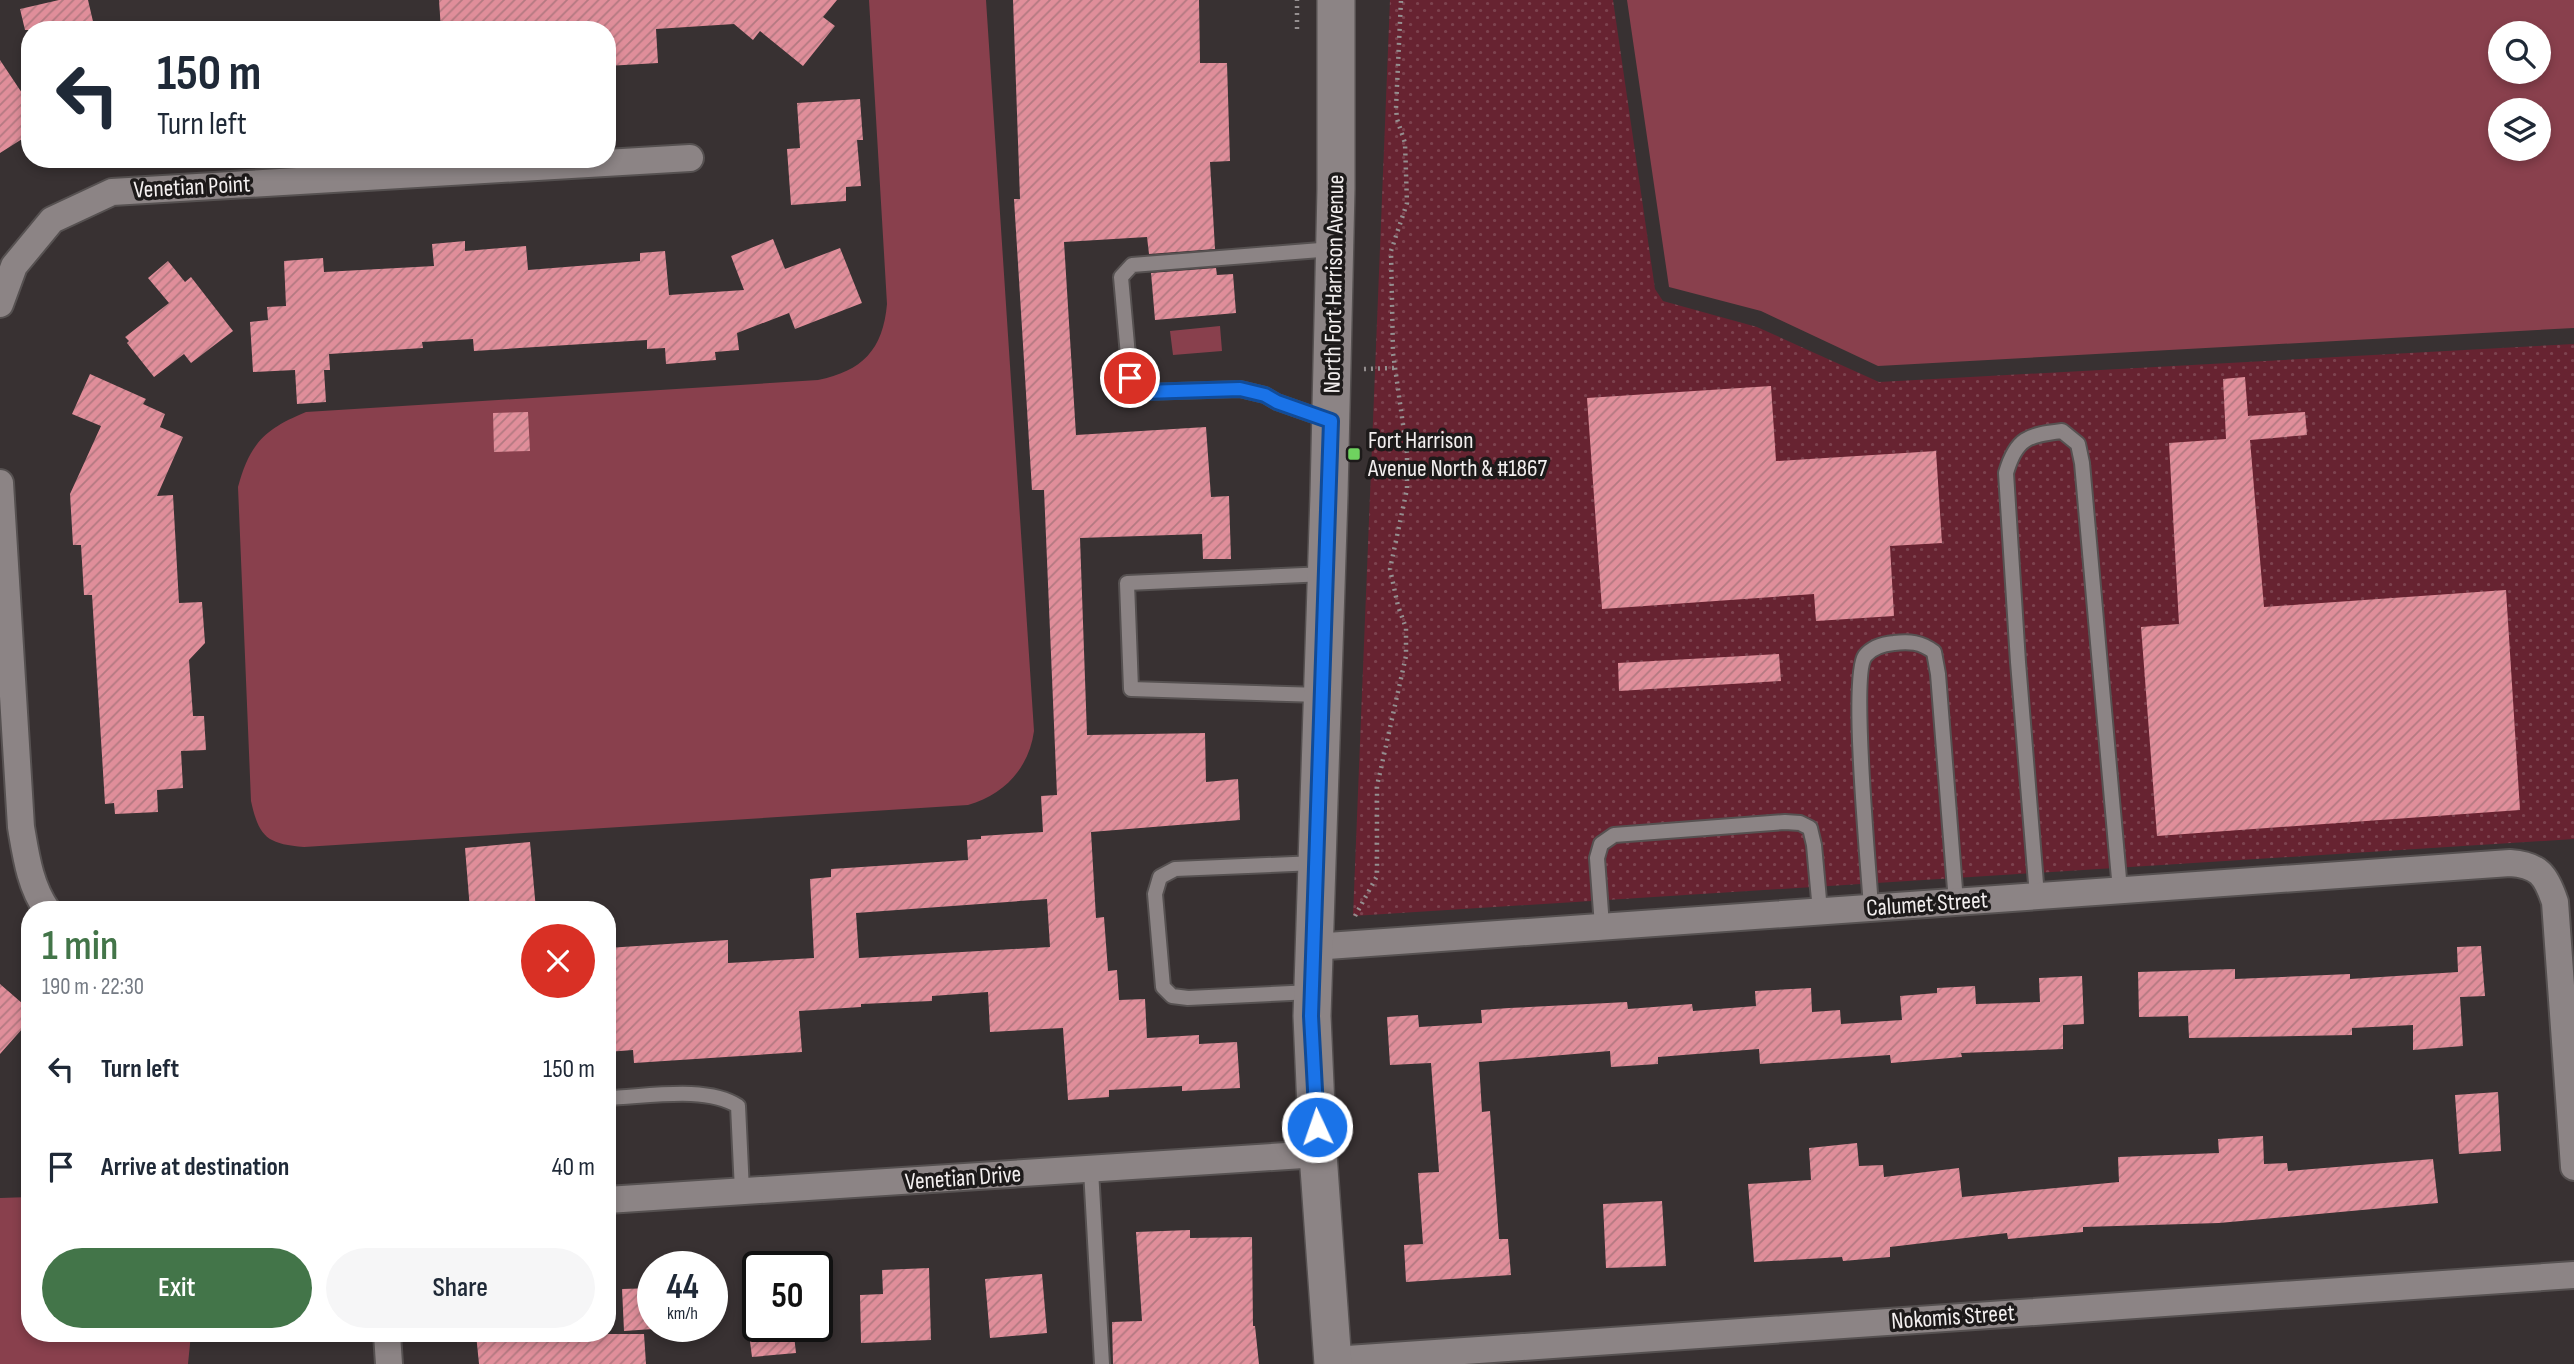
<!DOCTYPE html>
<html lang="en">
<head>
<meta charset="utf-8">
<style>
  :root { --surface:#fff; --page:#f6f6f7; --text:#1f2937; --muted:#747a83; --accent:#437549 }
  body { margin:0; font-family:"Sofia Sans Condensed",sans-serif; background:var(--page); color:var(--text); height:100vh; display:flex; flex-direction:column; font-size:26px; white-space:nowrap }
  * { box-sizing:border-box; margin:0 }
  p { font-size:23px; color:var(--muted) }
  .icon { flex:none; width:38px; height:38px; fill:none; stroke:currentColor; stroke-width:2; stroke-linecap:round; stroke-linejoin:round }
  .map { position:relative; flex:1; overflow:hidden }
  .side { position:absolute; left:21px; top:901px; width:595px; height:441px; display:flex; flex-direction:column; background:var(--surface); border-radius:28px; box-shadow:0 4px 10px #0003 }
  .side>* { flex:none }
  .banner { position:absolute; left:21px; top:21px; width:595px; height:147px; border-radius:28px; box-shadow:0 4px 10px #0003; background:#fff; color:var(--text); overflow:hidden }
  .buttons { position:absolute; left:2488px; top:21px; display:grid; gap:14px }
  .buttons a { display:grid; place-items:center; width:63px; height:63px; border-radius:50%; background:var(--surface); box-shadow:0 4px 10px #0003; font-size:35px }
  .speed { position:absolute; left:637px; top:1251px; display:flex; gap:14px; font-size:35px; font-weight:700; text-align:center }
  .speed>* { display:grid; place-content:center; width:91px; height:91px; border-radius:50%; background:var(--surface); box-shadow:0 4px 10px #0003; line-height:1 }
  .speed small { font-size:18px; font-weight:400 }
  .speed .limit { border:4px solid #111; border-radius:10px; background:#fff; color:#111 }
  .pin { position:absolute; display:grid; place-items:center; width:60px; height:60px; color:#fff; margin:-30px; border:4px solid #fff; border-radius:50%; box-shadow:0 2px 7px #0007 }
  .me { position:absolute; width:77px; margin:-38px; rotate:357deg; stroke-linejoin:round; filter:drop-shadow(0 0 5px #0008) }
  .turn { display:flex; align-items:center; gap:24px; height:147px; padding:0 21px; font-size:32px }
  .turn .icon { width:91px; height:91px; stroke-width:2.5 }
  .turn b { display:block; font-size:49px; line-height:60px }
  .round { display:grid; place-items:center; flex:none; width:74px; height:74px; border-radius:37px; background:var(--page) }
  .summary { display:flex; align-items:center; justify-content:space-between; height:119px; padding:0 21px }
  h1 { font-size:42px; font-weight:600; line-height:52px; color:var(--accent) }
  .primary-button { display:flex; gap:14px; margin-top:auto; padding:14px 21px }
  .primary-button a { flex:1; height:80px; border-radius:42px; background:var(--accent); color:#fff; font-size:28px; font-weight:600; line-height:80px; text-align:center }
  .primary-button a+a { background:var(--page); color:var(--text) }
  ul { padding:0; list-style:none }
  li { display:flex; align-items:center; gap:21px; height:98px; padding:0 21px }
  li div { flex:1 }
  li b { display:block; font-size:26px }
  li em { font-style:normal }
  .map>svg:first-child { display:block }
  .park { fill:url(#park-dots) }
  .water { fill:#89404d; fill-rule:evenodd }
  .building { fill:url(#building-hatch); fill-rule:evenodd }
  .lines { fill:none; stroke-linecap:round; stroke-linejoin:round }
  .service-casing { stroke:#565151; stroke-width:18 }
  .minor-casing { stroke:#565151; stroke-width:30 }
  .secondary-casing { stroke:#565151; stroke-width:40 }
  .path { stroke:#958f90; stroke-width:4.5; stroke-dasharray:2 5; stroke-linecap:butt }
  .service { stroke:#8c8485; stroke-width:14 }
  .minor { stroke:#8c8485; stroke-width:26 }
  .secondary { stroke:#8c8485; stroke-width:37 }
  .route-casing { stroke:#114b97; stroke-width:18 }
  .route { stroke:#1a73e8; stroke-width:12 }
  .poi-dot { fill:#6fd35f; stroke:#1d1a1a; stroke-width:2.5 }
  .labels { text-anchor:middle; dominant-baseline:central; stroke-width:7; stroke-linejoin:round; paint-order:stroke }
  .street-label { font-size:24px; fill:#f3efef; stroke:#1d1a1a }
  .poi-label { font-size:24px; fill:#f3efef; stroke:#1d1a1a; text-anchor:start }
</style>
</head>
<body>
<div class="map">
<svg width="2574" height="1364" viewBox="0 0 2574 1364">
  <defs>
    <pattern id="park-dots" width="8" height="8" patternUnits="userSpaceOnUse" patternTransform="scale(1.75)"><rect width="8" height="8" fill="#672331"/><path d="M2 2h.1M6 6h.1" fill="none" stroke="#7d434f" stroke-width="1.8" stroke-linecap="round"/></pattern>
    <pattern id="building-hatch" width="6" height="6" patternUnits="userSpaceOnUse" patternTransform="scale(1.75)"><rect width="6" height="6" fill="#e08e9a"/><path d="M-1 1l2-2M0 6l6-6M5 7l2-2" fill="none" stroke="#b37981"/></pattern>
  </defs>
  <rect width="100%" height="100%" fill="#383132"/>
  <path class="park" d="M1390 0H1613L1655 289 1663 301 1757 327 1879 382 2574 344V839L1353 916Z"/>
  <path class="water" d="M869 0H986L1034 731C1029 768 1004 795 968 805L304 847C267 844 259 837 251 801L238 487C250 443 265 429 306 412L818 380C862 371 883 350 887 304Z
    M1627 0H2574V328L1878 366 1761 311 1669 287ZM2501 33H2539V72H2501ZM2501 110H2539V149H2501Z
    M1220 326 1222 351 1173 355 1170 331Z
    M30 1197V1334H191L188 1364H0V1198Z"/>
  <path class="building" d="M59 0H88L95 30H25L20 9Z
    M439 0H837L823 17 835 26 803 66 760 31 753 40 734 24 656 29 658 63 607 66V30H441Z
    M1013 0H1199L1200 63H1227L1230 161 1210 162 1215 249 1149 254 1147 237 1064 242 1076 435 1206 427 1211 497 1229 496 1231 559H1203L1202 534 1080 538 1087 735 1205 733 1206 782 1238 779 1240 820 1091 832 1096 918 1104 917 1108 971 1117 970 1119 1000 1145 999 1147 1038 1199 1035V1044L1237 1042 1240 1088 1182 1091V1086L1109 1090V1097L1068 1100 1063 1028 990 1032 988 992 932 996V1001L861 1004V1007L799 1011 802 1052 634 1063 633 1050 607 1052V948L728 940V963L814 958 810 879 831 877V869L968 860 967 840 981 839V836L1043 832 1041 796 1057 795 1044 490H1032L1014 199H1020ZM1047 899 1050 947 859 958 856 913Z
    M0 60 30 105V134L0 153Z
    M860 99 863 140H857L861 186 846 187V201L791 205 787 149 800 148 797 103Z
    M773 239 785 269 840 248 862 303 795 329 789 313 737 333 739 350 715 352 716 360 666 364 665 348 647 349V340L474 351 473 339 422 342 423 348 329 354 330 370H324L326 402 297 404 295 370 253 372 250 322 268 320 267 307 286 306 284 261 323 258 324 272 434 266 432 244 465 241V251L526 246 528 270 640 261V253L665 251 669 295 744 290 731 256Z
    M168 261 185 282 191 277 233 331 191 363 184 354 154 377 127 343 129 341 125 337 169 303 148 278Z
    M1216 268 1217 275 1233 274 1236 313 1155 320 1151 273Z
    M90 374 146 399 143 404 165 414 160 427 183 437 157 496 173 495 179 603 202 602 205 643 189 660 193 716H204L206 750 181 751 183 788 157 790 158 812 115 814 114 803 105 804 92 595H84L81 545H73L70 494 101 426 72 414Z
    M2245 377 2248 416 2305 412 2307 435 2250 440 2264 607 2506 590 2520 810 2157 836 2141 627 2179 624 2169 443 2226 439 2223 379Z
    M1771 386 1776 461 1936 451 1942 543 1890 546 1894 616 1816 621 1814 594 1602 609 1587 398Z
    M528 412 530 451 494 452 493 413Z
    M1779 654 1781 681 1619 691 1618 663Z
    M530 842 536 910H470L465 848Z
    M2481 946 2485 996 2460 997 2463 1046 2413 1050V1025L2352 1028V1035L2189 1038 2188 1016 2139 1017 2138 972 2235 969V979L2350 974V979L2458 972 2457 947Z
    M2082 976 2084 1024 2063 1025V1049L1961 1053 1962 1057 1891 1063 1890 1055 1760 1064 1759 1049 1658 1057V1064L1611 1067 1610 1051 1479 1062 1482 1112 1490 1111 1499 1239H1508L1511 1275 1406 1282 1404 1245 1423 1244 1418 1173 1439 1172 1431 1063 1390 1065 1387 1017 1418 1015 1419 1027 1482 1023 1481 1010 1509 1008 1627 1002 1628 1009 1692 1004 1693 1011 1756 1006 1755 991 1811 988 1812 1012 1840 1010 1841 1024 1902 1020 1900 996 1937 993V988L1975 986 1976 1004 2040 1002 2039 978Z
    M0 984 30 1010V1020L0 1054Z
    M2498 1092 2501 1151 2459 1154 2455 1095Z
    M2263 1136 2264 1164 2287 1163 2288 1171 2433 1159 2438 1203 2219 1223 2083 1227V1232L2008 1239 2007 1233 1890 1247V1257L1843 1261 1842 1257 1754 1262 1748 1184 1811 1180 1809 1148 1857 1143 1859 1166 1883 1165 1884 1177 1959 1168 1962 1197 2119 1182 2118 1157 2219 1153 2218 1139Z
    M1662 1201 1666 1266 1606 1268 1603 1204Z
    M1190 1230V1238L1252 1237 1253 1326H1255L1259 1364H1113L1112 1322 1142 1321 1136 1232Z
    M929 1268 931 1340 861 1343 860 1295 883 1294 882 1270Z
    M1042 1274 1047 1333 990 1338 985 1279Z
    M653 1288V1329L624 1331 622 1289Z
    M748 1326H793L796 1353 752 1357Z
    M476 1334H644L646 1364H479Z"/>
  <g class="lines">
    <g class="service-casing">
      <path id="service" d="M1328 420 1277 402 1265 395 1240 389 1143 392 1130 378 1121 277 1132 265 1333 249
        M1321 695 1131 689 1127 583 1326 574
        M2037 896 2018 662 2006 473C2016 438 2028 435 2062 431L2078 444 2082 463 2120 890
        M1871 908C1869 870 1850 676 1865 656 1872 647 1884 644 1894 643 1909 641 1921 642 1934 652L1938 674 1956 902
        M1602 926 1597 858 1601 844 1614 835 1785 822 1800 823 1810 828 1814 845 1820 911
        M1312 992 1188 998 1172 996 1163 987 1155 894 1160 877 1175 869 1316 863
        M607 1098C645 1097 706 1085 738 1106L742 1191
        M1091 1170 1102 1364"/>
    </g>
    <g class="minor-casing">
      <path id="minor" d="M0 304 14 266 52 220 112 192 690 158
        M0 483 21 827C26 856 30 886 47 910
        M1313 947 2510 863C2539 865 2546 875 2555 902L2574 1167
        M607 1200 1318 1154
        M387 1334 389 1364
        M1333 1360 2574 1275"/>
    </g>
    <g class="secondary-casing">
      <path id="secondary" d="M1333 1364 1318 1154 1312 1016 1329 495 1336 189V0"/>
    </g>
    <path class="path" d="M1297 29V0
      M1364 369 1394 368
      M1355 916 1377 876V786L1406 656V628L1398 606 1390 569 1407 489V453L1393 353 1391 251 1407 203 1405 143 1397 119 1396 108 1401 0"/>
    <use href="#service" class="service"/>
    <use href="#minor" class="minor"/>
    <use href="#secondary" class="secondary"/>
  </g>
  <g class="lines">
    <g class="route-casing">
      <path id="route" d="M1130 378 1143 392 1240 389 1265 395 1277 402 1331 421 1311 1016 1317 1127"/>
    </g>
    <use href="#route" class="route"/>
  </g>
  <rect class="poi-dot" x="1347" y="447" width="14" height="14" rx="3.5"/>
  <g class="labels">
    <g class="street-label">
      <text transform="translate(192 187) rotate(-3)">Venetian Point</text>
      <text transform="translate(1334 284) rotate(-89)">North Fort Harrison Avenue</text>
      <text transform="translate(1927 904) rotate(-4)">Calumet Street</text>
      <text transform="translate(963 1178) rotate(-4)">Venetian Drive</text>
      <text transform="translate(1953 1317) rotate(-4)">Nokomis Street</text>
    </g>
    <g class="poi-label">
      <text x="1368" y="440">Fort Harrison<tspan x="1368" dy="28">Avenue North &amp; #1867</tspan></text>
    </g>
  </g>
</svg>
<div class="buttons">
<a><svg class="icon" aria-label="search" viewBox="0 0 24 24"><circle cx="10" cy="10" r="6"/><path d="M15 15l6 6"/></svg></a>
<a><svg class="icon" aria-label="layers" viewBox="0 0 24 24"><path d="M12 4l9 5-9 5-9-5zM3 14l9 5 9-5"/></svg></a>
</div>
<div class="speed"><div>44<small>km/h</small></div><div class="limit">50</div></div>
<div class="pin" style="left:1130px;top:378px;background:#d93025"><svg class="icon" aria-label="arrive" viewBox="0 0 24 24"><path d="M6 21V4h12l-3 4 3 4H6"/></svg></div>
<svg class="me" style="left:1317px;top:1127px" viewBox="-20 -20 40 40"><circle r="17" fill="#1a73e8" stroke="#fff" stroke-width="3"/><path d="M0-11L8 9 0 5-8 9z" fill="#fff"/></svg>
<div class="banner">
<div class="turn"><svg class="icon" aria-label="left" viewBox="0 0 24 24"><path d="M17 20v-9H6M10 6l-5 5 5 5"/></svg><div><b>150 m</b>Turn left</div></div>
</div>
<section class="side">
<div class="summary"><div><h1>1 min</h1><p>190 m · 22:30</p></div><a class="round" style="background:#d93025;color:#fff"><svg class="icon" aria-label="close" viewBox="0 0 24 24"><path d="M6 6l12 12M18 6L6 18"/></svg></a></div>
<ul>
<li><svg class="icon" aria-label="left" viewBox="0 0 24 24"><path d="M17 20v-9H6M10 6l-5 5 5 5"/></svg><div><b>Turn left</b></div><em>150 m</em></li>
<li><svg class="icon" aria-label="arrive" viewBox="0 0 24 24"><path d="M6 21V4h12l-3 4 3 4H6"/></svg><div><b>Arrive at destination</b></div><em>40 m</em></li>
</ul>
<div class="primary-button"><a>Exit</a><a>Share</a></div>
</section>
</div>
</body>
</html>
